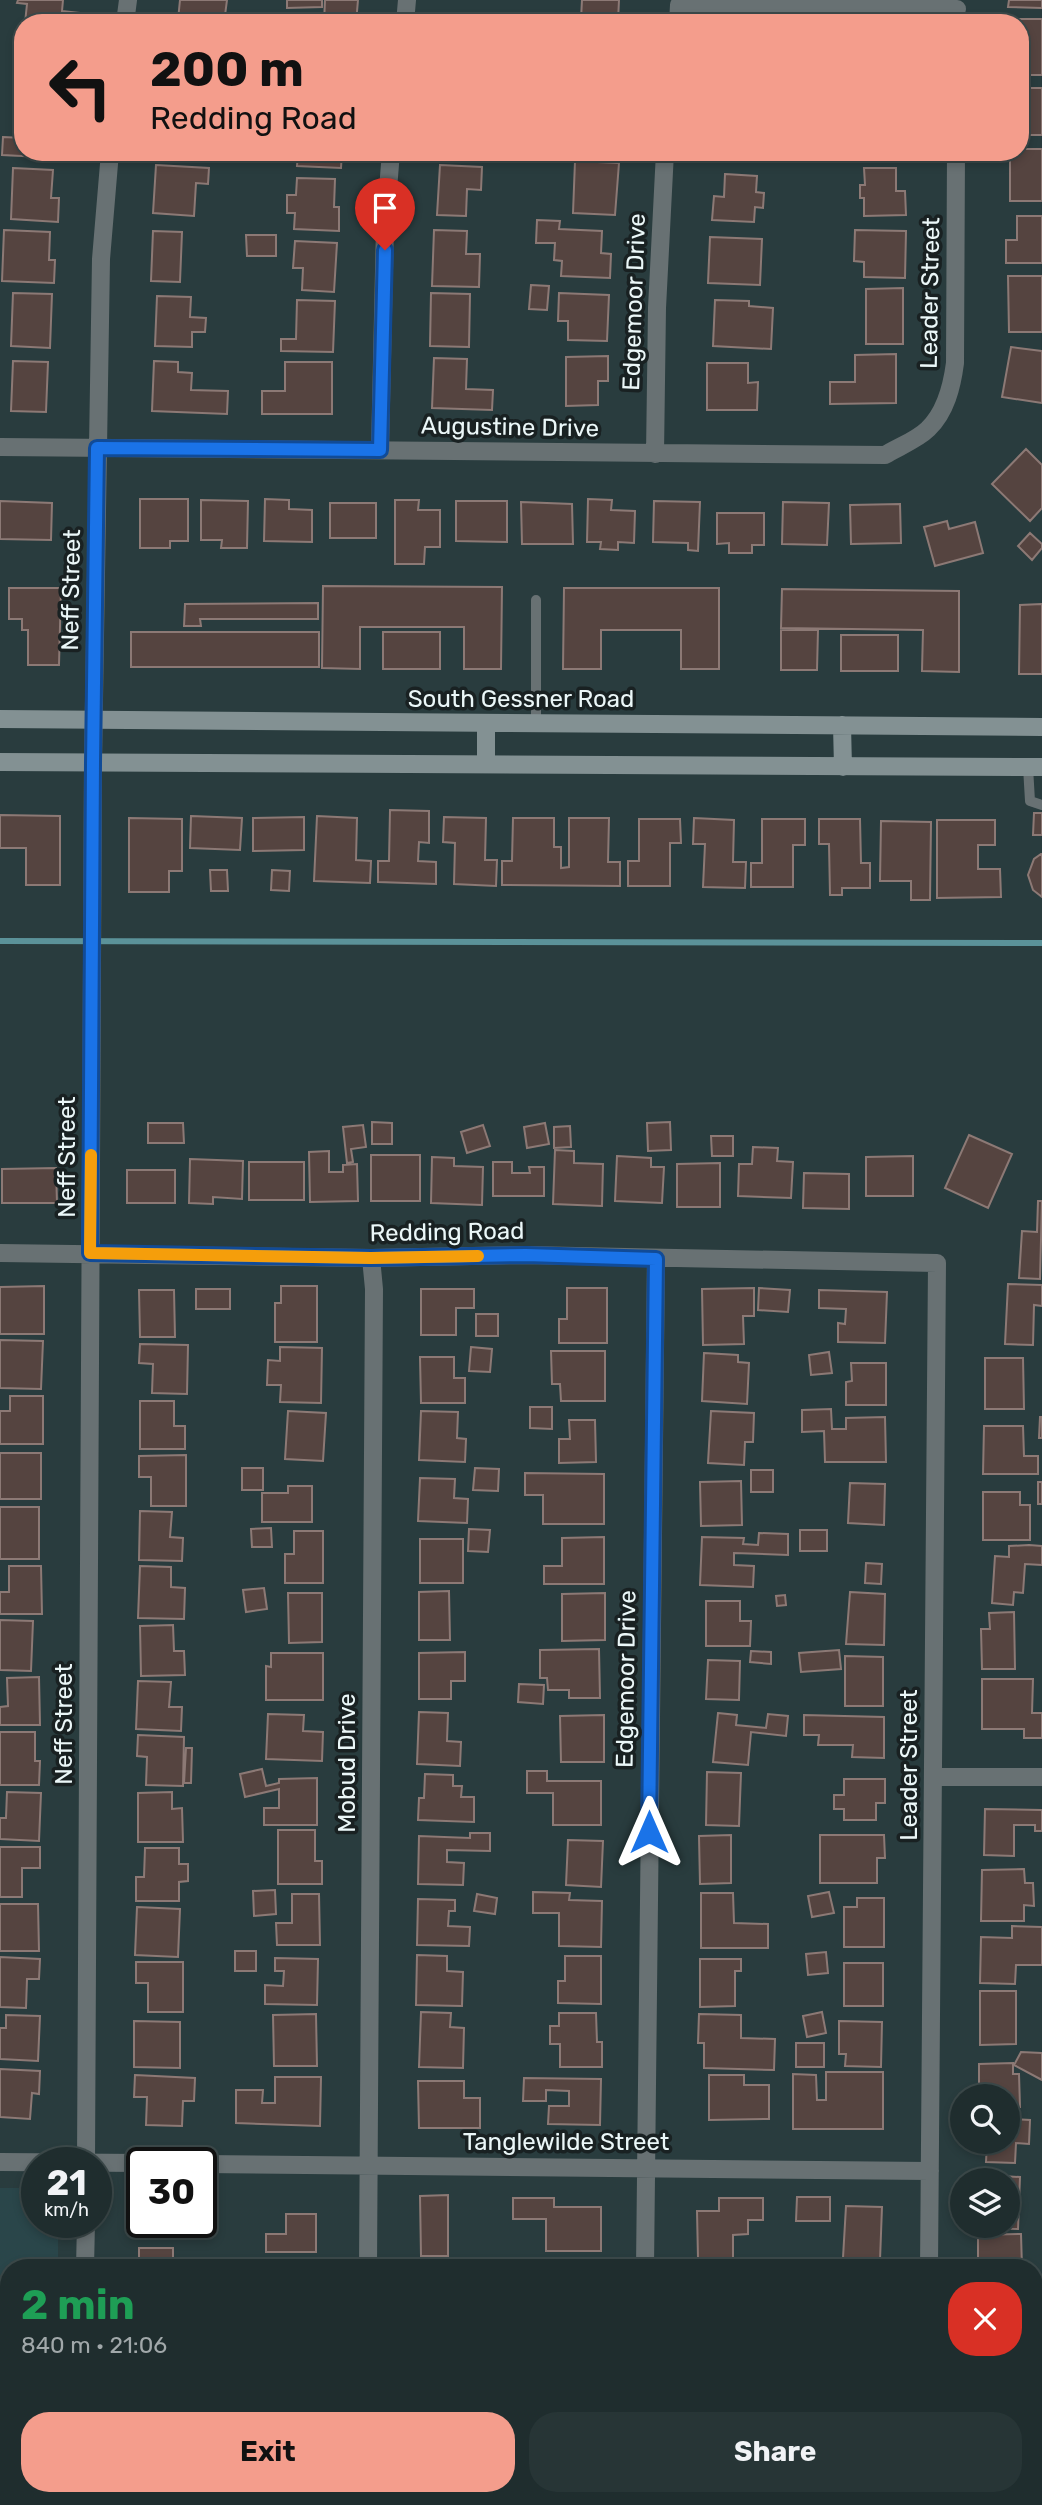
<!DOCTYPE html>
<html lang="en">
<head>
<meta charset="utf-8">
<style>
  :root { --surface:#1f2d2e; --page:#273536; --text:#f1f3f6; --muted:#a1a8aa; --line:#3c494a; --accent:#f49d8c }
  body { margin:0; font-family:Rubik,sans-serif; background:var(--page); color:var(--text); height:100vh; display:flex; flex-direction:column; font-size:26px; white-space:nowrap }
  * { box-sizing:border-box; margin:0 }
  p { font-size:23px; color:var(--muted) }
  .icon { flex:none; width:38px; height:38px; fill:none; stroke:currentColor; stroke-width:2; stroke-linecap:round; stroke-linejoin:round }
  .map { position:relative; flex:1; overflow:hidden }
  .sheet { position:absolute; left:0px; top:2259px; width:1043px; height:247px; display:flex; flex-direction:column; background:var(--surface); border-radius:28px 28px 0 0; box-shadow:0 4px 10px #0003,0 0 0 2px var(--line) }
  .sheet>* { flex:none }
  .top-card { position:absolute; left:14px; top:14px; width:1015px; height:147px; border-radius:28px; box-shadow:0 4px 10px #0003,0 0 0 2px var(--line); background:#f49d8c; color:#111; overflow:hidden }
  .fabs { position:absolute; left:950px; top:2084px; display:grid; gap:14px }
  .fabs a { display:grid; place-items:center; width:70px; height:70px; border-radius:50%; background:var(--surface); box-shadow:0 4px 10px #0003,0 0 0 2px var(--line); font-size:35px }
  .speed { position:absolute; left:21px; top:2147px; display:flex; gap:14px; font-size:35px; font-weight:700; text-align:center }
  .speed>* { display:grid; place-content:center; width:91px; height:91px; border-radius:50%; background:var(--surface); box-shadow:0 4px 10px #0003,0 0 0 2px var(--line); line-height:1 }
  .speed small { font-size:18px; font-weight:400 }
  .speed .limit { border:4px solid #111; border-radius:10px; background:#fff; color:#111 }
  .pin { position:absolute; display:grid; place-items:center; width:60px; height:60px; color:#fff; margin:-72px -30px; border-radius:50% 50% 50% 0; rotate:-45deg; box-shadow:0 0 7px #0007 }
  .pin .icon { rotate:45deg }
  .me { position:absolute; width:77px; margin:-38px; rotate:0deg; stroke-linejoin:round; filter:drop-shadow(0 0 5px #0008) }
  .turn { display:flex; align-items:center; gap:24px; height:147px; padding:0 21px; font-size:32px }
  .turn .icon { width:91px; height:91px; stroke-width:2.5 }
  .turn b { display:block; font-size:49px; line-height:60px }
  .round { display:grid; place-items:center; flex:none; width:74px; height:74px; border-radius:28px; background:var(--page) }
  .summary { display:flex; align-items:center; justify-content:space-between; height:119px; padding:0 21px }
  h1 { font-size:42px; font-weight:700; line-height:52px; color:#1e9e55 }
  .primary-button { display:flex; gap:14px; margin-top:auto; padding:14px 21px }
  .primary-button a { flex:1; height:80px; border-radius:28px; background:var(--accent); color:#111; font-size:28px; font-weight:700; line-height:80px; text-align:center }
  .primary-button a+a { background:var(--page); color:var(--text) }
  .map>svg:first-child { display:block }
  .built { fill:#2a464a }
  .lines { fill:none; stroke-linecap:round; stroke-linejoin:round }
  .stream { stroke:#5b9299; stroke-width:6 }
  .building { fill:#554440; stroke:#8c7975; stroke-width:2 }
  .service { stroke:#687173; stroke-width:10 }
  .minor { stroke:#687173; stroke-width:18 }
  .secondary { stroke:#839193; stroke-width:18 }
  .route-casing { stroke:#114b97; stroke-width:18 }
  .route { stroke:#1a73e8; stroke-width:12 }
  .slow { stroke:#f59e0b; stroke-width:12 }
  .labels { text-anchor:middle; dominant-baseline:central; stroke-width:7; stroke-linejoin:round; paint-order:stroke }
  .street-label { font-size:24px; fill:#ebf7f8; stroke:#192122 }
</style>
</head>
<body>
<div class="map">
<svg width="1042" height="2505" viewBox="0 0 1042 2505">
  <rect width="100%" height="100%" fill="#293c3e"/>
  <path class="built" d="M0 2188H34L37 2190V2222L58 2223V2268H9V2497H56V2505H0Z"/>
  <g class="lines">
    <path class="stream" d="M0 941 1042 943"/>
  </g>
  <path class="building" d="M18 0H63L62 11 79 13 78 23H25L27 4 17 3Z
    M180 0H227L224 23 178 20Z
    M287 0H322V7L287 8Z
    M325 0H358L356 23H324Z
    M582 0H619L618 21 581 19Z
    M1009 0H1042V8L1008 7Z
    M1007 19H1042V75H1020V23H1007Z
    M1020 88H1042V135H1020Z
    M3 137 23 138V152H61V158L2 155Z
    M1020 149H1042V201H1010V152H1020Z
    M298 152H342L341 168 297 166Z
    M438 152H473V160L438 158Z
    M717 152H771V162L717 159Z
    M865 152H908V155L865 154Z
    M575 161 619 163 615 215 573 213Z
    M156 165 209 168 208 184 196 183 194 216 153 213Z
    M440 165 482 167 481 190 467 189 466 216 437 215Z
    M13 168 53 170 51 198H59L58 222 11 219Z
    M864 168H896V191H905L906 215 864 216V198H860V185H865Z
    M725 174 757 176 756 192 764 193 763 208 755 207 754 222 712 220 714 196 724 197Z
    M297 178 335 179 334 207H339V231L294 229 295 213H287V195H296Z
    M1017 216H1042V263H1006V240H1017Z
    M537 220 560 221 559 229 602 231 601 253 611 254 610 278 561 276 562 261 554 260 555 243H536Z
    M4 230 50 232 49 260H55L54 283 2 281Z
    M434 230 467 231 466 254H480L479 287 432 286Z
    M855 230 906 231 905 278 864 277V262L854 261Z
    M153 231 182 232 180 282 151 281Z
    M246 235H276V256H247Z
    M710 237 762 239 760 285 708 283Z
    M295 241 337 243 334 292 302 290 303 268H293Z
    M1008 276H1042V332H1009Z
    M531 285 549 286 547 310 529 309Z
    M903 288V344H866V289Z
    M13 293 52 294 50 348 11 346Z
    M431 293 470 294 469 347 430 346Z
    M559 293 609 295 607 341 568 340V321H558Z
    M157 296 191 297 190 317 206 318 205 332H192V347L155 346Z
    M297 300 335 301 333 352 281 351V339H296Z
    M715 300 749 301V306L773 308 771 349 713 346Z
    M1011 347 1042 351V403L1002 397Z
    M896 354V403L830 404V382H855V355Z
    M608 356V381H598V405L566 406V357Z
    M434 358 467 359 466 389 493 390 492 410 432 408Z
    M13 361 48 362 46 412 11 411Z
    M154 361 178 362V372L192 373 191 390 228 391 227 414 152 411Z
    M285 362H332V414H262V391H285Z
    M707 363H748V383L758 382 757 410H707Z
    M1026 449 1042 465V508L1030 521 992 484Z
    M140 499H188V541H170V548H140Z
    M265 499 289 500V509L312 510V542L264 541Z
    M588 499 612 500 611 510 635 511 634 543 618 542V550L600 549 601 542H587Z
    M201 500 248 501 247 548H221L222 540H201Z
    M395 500H419L418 510H440V547H425L424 564H395Z
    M0 501 52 503 51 540 0 539Z
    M456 501H507V542L456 541Z
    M654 501 700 502 698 551 688 550V543L653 542Z
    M521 502 572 504 573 544H522Z
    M783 502 829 503 827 545 782 544Z
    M330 503H376V538H330Z
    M900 504 901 543 851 544 850 505Z
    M717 513H764V545H752V553H729V543L717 544Z
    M947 521 949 529 975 522 983 553 935 566 924 527Z
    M1030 533 1042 544V548L1032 560 1018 546Z
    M323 586 502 587 501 669H464V627H360V669L322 668Z
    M9 588H61L59 665H28V630H22V619H9Z
    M564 588H719V669H681V630H601V669H563Z
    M782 589 959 591V672L922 671 923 630 781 628Z
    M318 603V619H200L201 626H184L185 604Z
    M1042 604V674H1019L1020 605Z
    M781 630H818L817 670H781Z
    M131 632H319V667H131Z
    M383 632H440V669H383Z
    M841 635H898V671H841Z
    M390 810 429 811V843L419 842 418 861 436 862V884L378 882V861H389Z
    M1034 813H1042V835H1033Z
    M0 815 60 816V885H26V848H0Z
    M191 816 242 818 240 850 190 848Z
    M317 816 357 818 356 860 371 861 370 883 314 881Z
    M304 817V850L253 851V818Z
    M444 817 486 818 485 860H497L496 886 454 884 455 843 443 842Z
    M129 818 182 819V871H169V892H129Z
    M513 818H554V847H561V868L569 867V818H609L608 862H620V886L502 885V861H512Z
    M694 818 734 820 733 862H746L745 888 703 887 705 844H693Z
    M639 819H680L681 843H670V886H628V861H639Z
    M762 819H805V845H793V887H751V863H762Z
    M819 819H860L861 863H870V888H842V895H830L829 844H819Z
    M937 820H995V845H978V869H1000L1001 897 937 898Z
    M881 821 931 822 930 900H911V881H880Z
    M1041 854H1042V897L1033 890 1028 875 1034 859Z
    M210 870H227L228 891H211Z
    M272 870 290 871 289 891 271 890Z
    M372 1122 392 1123V1144H372Z
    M670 1122 671 1150 648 1151 647 1123Z
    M148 1123H183L184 1143H148Z
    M545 1123 549 1144 527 1148 524 1127Z
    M363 1125 366 1147 351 1149 353 1162 347 1163 343 1127Z
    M483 1125 490 1146 467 1153 461 1132Z
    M570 1126 571 1147 554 1148V1127Z
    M969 1135 1012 1154 988 1208 945 1188Z
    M711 1136H733V1156H712Z
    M753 1147 778 1148 777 1161 793 1162 791 1198 738 1196 739 1164H752Z
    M555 1150 574 1151V1163L603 1164 602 1206 553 1204Z
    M329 1151V1172H343V1165L357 1164 358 1201 310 1202 309 1152Z
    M371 1155H420V1201H371Z
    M617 1156 651 1158V1167H664L662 1203 615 1201Z
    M913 1156V1196H866V1157Z
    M432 1157 454 1158V1166L483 1167 482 1205 431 1203Z
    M190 1159 243 1161 242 1199 213 1197V1204L189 1203Z
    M249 1162H304V1200H249Z
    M493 1162H512V1173H530L529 1167H544V1196H493Z
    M720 1163V1207H677V1164Z
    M56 1168 57 1203H2V1169Z
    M127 1170H175V1203H127Z
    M804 1173 849 1174V1209L803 1208Z
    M1038 1201H1042L1040 1279 1019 1278 1022 1231 1037 1232Z
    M1008 1284 1042 1285V1306L1034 1305 1033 1345 1005 1344Z
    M44 1286V1334H0V1287Z
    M281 1286H317V1342H275V1303H281Z
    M567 1288H607V1343H559V1319H567Z
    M754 1288V1316H743L744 1344 703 1345 702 1289Z
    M759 1288 790 1290 788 1312 758 1310Z
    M196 1289H230V1309H196Z
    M421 1289H474V1308H456V1335H421Z
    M139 1290H174L175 1337H140Z
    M819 1290 887 1292 885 1343 838 1342V1323L845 1324 846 1309 819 1308Z
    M476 1314H498V1336H476Z
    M0 1340 43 1341 41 1389 0 1388Z
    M140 1344 188 1345 187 1394 152 1393 153 1364 139 1363Z
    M280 1347 322 1348 321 1403 280 1402 281 1385H267L268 1360 280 1361Z
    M471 1347 492 1349 490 1372 469 1371Z
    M551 1351H605V1401H561L560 1384H552Z
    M829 1352 832 1373 811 1375 809 1355Z
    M704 1353 738 1355V1362L749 1363 747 1404 702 1401Z
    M420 1357H454V1378H465V1403H421Z
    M985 1358H1023L1024 1409H985Z
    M851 1363H886V1405H846V1382L852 1381Z
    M10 1396H43V1444H0V1411H10Z
    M140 1401H174V1426H185V1449H140Z
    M530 1407H552V1429L530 1428Z
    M831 1409 832 1429H846V1418L885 1417 886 1462H825L824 1431 802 1432V1410Z
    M288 1411 326 1413 323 1461 285 1459Z
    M421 1411 458 1412 457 1438 466 1439 465 1462 419 1460Z
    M711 1411 754 1413 753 1442H745L744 1465 708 1463Z
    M1040 1417H1042V1438H1039Z
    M569 1420H595L596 1462 559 1463V1439H570Z
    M984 1426H1023L1024 1456H1038V1474H983Z
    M0 1453H41V1499H0Z
    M186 1455V1506H151V1477H139V1456Z
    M242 1468H263V1490H242Z
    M475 1468 499 1469 498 1491 473 1490Z
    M751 1470H773V1492H751Z
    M525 1473 604 1474V1524H543V1495H525Z
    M420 1478 455 1479 454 1498 468 1499 467 1523 418 1521Z
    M741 1481 742 1525 701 1526 700 1482Z
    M1038 1482H1042V1504H1038Z
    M850 1483 885 1484 884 1525 848 1523Z
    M288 1486H312V1522H262V1493H288Z
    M983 1492H1020V1505H1030V1540H983Z
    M0 1507H39V1559H0Z
    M140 1511 172 1512 170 1537 183 1538 182 1561 139 1560Z
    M271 1528 272 1547H252L251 1529Z
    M469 1529 490 1530 488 1552 468 1551Z
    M800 1530H827V1551H800Z
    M294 1531H323V1583H285V1554H294Z
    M759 1533 788 1534V1555L734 1553V1565L754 1566 753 1587 700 1585 702 1537 744 1538 743 1544 758 1545Z
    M604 1537V1584H544V1566H562V1538Z
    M420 1539H463V1583H420Z
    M1029 1545 1042 1546V1565L1025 1564 1023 1593 1014 1592 1013 1605 992 1603 995 1556 1009 1557V1546Z
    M866 1563 882 1564 881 1584 865 1583Z
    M9 1566H41L42 1614H0V1592H9Z
    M140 1566 171 1567V1587L185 1588 184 1619 138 1618Z
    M264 1588 267 1609 246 1612 243 1590Z
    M449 1591 450 1640H419V1592Z
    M850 1592 885 1594 884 1645 846 1644Z
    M288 1593H322V1642L289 1643Z
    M605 1593V1640L562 1641V1594Z
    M785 1595 786 1605 777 1606 776 1596Z
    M706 1601H740V1621H751L750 1646H706Z
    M1014 1612 1015 1669H982L981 1629H990L989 1613Z
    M0 1620 33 1621 31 1671 0 1670Z
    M173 1625 174 1651H184L185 1675 141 1676 140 1626Z
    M599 1649 600 1698H569V1690H548L547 1678H540V1650Z
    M839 1650 841 1669 801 1672 799 1653Z
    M751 1651 771 1652V1664L750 1662Z
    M465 1652V1681H451V1699H419V1653Z
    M271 1653H323V1700H266V1666L271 1667Z
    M845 1656 883 1657V1706H845Z
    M708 1660 740 1661 739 1700 706 1699Z
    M39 1677 40 1725H0V1707L8 1706 7 1678Z
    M982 1679H1033L1032 1713H1042V1738H1024V1729H982Z
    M138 1681 171 1682 169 1707H182L181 1731 136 1729Z
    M519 1684 544 1685 543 1704 518 1702Z
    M419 1712 448 1713 447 1741 461 1742 460 1766 417 1764Z
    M718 1713 737 1715 736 1725 766 1728 768 1714 788 1716 786 1736 751 1732 748 1765 713 1762Z
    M268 1714 304 1715 303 1731 323 1732 322 1761 266 1759Z
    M604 1715V1762H561L560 1716Z
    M804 1715 884 1717V1758L852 1757 853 1745H818L819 1735H804Z
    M0 1732H35V1761H40L39 1785H0Z
    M138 1735 184 1737 183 1786 146 1785 147 1757 137 1756Z
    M186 1748H192L191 1783H184Z
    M262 1769 266 1786 279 1783V1779L317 1778V1825H264V1808H279V1789L245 1797 240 1774Z
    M527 1771H547V1781H601V1825H553V1793H527Z
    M707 1772 741 1773 739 1826 706 1825Z
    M425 1774 453 1775V1786H462L461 1797H474V1822L418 1820 419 1798H424Z
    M844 1779H885V1803H876V1820H844V1809H834V1795H844Z
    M7 1792 41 1793 39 1841 0 1839V1818H6Z
    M172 1792V1809L182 1808 183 1842H138V1793Z
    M985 1809 1042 1810V1831H1035V1825H1014V1856L984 1855Z
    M278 1830H315V1861H322V1884H278Z
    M470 1833H490V1851L447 1850V1862L464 1863 463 1885 418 1884 419 1836 470 1838Z
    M731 1835V1883L700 1884 699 1836Z
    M820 1835H884L885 1858H877V1883H820Z
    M568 1840 603 1841 601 1887 566 1885Z
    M0 1847H40V1868H22V1897H0Z
    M145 1848H179V1864H188V1881L179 1882V1901H136V1877H144Z
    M1024 1869 1025 1883H1033L1034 1906 1024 1905V1921H981L982 1870Z
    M275 1890 276 1914 254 1916 253 1891Z
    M533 1892 570 1893 569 1900 602 1901 601 1947 559 1946V1913H533Z
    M829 1892 834 1913 812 1917 808 1896Z
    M701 1893H733L734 1923 768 1924V1948H701Z
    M292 1894H319L320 1945H277L276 1923H292Z
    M477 1894 497 1898 495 1914 474 1911Z
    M857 1898H884V1947H844V1907H857Z
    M418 1899 455 1900V1911H449L448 1926 470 1927 469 1946 417 1945Z
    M0 1904H38L39 1951H0Z
    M137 1907 180 1909 178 1957 135 1955Z
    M1012 1926 1042 1927V1965H1016L1015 1984 980 1983 981 1937 1012 1938Z
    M235 1951H256V1971H235Z
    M826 1952 828 1973 808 1975 806 1954Z
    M417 1955 447 1956V1971L463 1972 462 2006 416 2005Z
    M565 1956H601V2004L558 2003V1981H565Z
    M0 1957 40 1959 39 1979H27L26 2008 0 2007Z
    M275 1958 318 1959 317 2005 265 2004V1985L283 1986 284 1971H275Z
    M700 1959H741V1971H735V2006L700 2007Z
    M136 1962H183V2012H148V1983H136Z
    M844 1963H883V2006H844Z
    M980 1991H1016V2044L980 2045Z
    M421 2012 451 2013 450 2027 464 2028 463 2068 419 2067Z
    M822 2012 826 2033 807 2037 803 2016Z
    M559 2013H596L597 2042H602V2067H560V2044H550V2026H559Z
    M316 2014 317 2066H274L273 2015Z
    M699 2014 741 2015V2038L775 2039 774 2070 704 2068V2043H698Z
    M6 2015 40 2016 38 2061 0 2059V2028H6Z
    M134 2021 180 2022V2068L134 2067Z
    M839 2021 882 2022 881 2067 845 2066 846 2054H839Z
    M796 2043H824V2067H796Z
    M1021 2052 1042 2053V2080L1014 2065Z
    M1013 2063V2074H1019L1020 2107H1008V2096H979V2064Z
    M0 2069 40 2071 39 2094 32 2093 30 2119 0 2117Z
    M826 2072H883V2129H793V2074L816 2075 817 2100H826Z
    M135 2075 195 2078 194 2101H183L182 2126 146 2125 147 2097H134Z
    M709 2075H744V2085H769V2119L709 2120Z
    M275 2077H321L320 2126 236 2123V2090H263L262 2103H275Z
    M524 2078 601 2079 600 2125 548 2124 549 2106H569V2091L546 2090V2101H523Z
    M418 2081H464V2098H480V2128H419Z
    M1008 2119 1030 2120 1029 2144 1016 2143 1015 2163 986 2162 987 2142H1008Z
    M985 2175 1020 2177 1018 2229 983 2228 1008 2226V2180H985Z
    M448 2195V2256H421L420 2196Z
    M201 2197H205L204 2218H201Z
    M797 2197H830V2221H796Z
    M513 2198H554V2207H601V2251H546V2219H513Z
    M719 2198H763V2220H748V2234L733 2235V2258H698L697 2211H719Z
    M846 2206 882 2207 880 2260 843 2258Z
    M286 2214H316V2252H266V2234H286Z
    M1021 2234 1022 2268H978V2235Z
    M139 2248H173V2268H139Z
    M290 2259H319V2268H290Z
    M512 2260 559 2261V2268H512Z
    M420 2263 451 2264V2268H420Z
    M142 2497 181 2498V2505H142Z
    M279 2497H316V2505H279Z
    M417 2497H446V2505H417Z
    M563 2497H597V2505H563Z
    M696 2497H738V2505H696Z
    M876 2497V2505H819V2498Z
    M978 2500 1029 2503V2505H978Z"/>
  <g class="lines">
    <path class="service" d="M536 724V600
      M1028 767 1030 801 1042 805"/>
    <path class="minor" d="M125 23 128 0
      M405 23 407 0
      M678 23 679 5 957 9
      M0 447 885 455C898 447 917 440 928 429 946 412 952 386 955 363L956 152
      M380 450 385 226 391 152
      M655 454 657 308 665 152
      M0 1253 371 1258 526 1255 937 1263 929 2268
      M933 1777H1042
      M0 2162 142 2163
      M86 2163 93 763 101 259 110 152
      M201 2164 930 2171
      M85 2268 86 2222
      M368 2268 374 1289 371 1258
      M645 2268 656 1259
      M83 2505V2497
      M365 2505V2497
      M645 2505V2497
      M927 2505V2497"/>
    <path class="secondary" d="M0 719 1042 727
      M842 725 843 767
      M0 762 1042 767
      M486 764V724"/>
  </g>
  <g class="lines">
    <g class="route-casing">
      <path id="route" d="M385 250 380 450 97 448 93 763 90 1253 371 1258 526 1255 656 1259 649 1832"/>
    </g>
    <use href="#route" class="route"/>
    <path class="slow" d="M91 1155 90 1253 371 1258 478 1256"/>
  </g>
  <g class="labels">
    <g class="street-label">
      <text transform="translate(930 293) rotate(-89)">Leader Street</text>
      <text transform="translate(634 302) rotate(-88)">Edgemoor Drive</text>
      <text transform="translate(510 427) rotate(1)">Augustine Drive</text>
      <text transform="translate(71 590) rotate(-89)">Neff Street</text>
      <text x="521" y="699">South Gessner Road</text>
      <text transform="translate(67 1157) rotate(-90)">Neff Street</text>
      <text transform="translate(447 1232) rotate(-1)">Redding Road</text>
      <text transform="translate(626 1679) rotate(-89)">Edgemoor Drive</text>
      <text transform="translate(64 1724) rotate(-90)">Neff Street</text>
      <text transform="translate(347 1763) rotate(-90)">Mobud Drive</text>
      <text transform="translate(909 1765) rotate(-90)">Leader Street</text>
      <text x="566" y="2142">Tanglewilde Street</text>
    </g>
  </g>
</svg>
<div class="fabs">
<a><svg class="icon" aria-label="search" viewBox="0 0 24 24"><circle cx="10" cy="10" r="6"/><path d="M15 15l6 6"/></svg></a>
<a><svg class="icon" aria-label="layers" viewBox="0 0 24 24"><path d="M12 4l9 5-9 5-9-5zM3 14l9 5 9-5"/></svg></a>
</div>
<div class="speed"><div>21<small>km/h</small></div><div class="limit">30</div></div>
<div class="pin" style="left:385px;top:250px;background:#d93025"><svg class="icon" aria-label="arrive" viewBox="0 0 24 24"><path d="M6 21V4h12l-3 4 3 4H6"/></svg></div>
<svg class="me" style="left:649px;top:1832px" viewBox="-20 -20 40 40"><path d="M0-17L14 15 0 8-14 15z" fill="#1a73e8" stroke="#fff" stroke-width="4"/></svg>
<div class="top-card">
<div class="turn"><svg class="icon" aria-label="left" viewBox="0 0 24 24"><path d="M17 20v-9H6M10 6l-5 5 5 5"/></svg><div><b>200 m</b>Redding Road</div></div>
</div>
<section class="sheet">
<div class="summary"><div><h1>2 min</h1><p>840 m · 21:06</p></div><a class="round" style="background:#d93025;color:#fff"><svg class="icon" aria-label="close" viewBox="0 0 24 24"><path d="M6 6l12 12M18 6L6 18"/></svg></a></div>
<div class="primary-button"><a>Exit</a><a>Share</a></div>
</section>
</div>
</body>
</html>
